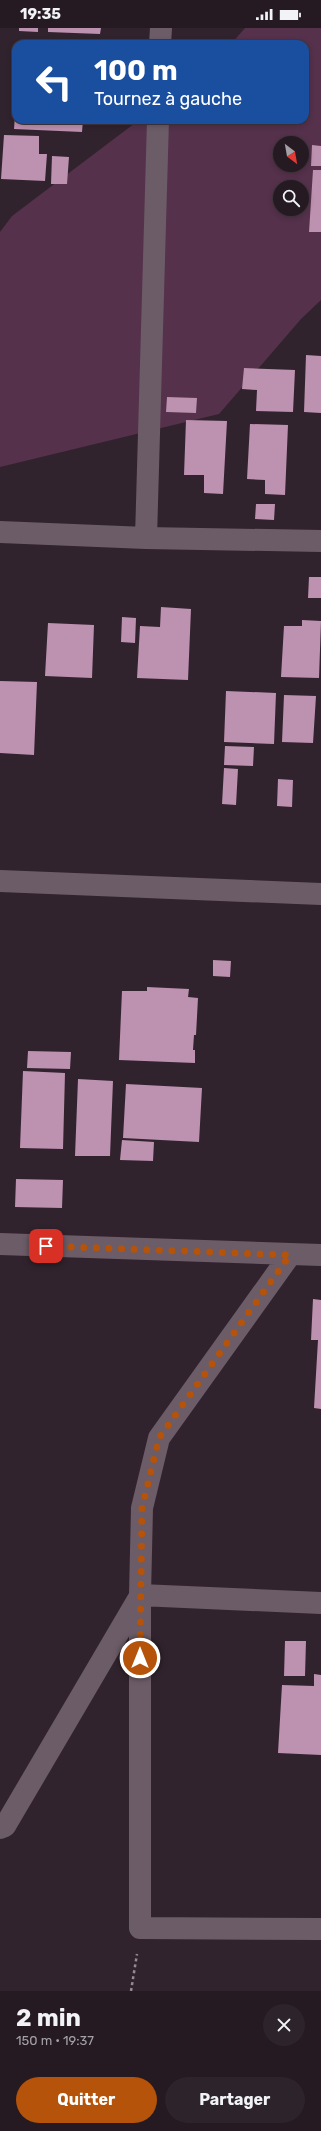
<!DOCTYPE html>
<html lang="fr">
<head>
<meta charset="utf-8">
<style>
  :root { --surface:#251a22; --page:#2d232a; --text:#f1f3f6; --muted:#a3a1a5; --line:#423840; --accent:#b45309 }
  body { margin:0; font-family:Rubik,sans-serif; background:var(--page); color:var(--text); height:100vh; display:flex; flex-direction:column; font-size:15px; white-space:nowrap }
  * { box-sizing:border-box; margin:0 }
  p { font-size:13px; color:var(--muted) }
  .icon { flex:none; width:22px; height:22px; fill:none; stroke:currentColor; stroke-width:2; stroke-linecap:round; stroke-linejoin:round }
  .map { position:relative; height:1963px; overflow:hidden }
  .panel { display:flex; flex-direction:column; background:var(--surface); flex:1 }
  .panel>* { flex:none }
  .top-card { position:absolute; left:12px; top:12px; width:297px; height:84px; border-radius:12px; box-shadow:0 2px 6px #0003,0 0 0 1px var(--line); background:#1a4fa0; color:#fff; overflow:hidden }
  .needle { width:26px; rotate:149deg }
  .buttons { position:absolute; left:273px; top:108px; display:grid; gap:8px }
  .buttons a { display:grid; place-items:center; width:36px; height:36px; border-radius:50%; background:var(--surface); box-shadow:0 2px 6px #0003,0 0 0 1px var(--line); font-size:20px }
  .pin { position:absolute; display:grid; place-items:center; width:34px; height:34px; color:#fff; margin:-17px; border-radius:8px; box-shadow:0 2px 6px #0006 }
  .me { position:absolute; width:44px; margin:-22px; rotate:0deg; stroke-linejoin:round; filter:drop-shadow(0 0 3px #0008) }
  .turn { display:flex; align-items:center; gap:14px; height:84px; padding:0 16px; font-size:18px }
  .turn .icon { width:52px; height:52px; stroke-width:2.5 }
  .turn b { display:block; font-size:28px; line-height:34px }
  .round { display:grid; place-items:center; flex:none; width:42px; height:42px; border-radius:21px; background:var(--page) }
  .head { display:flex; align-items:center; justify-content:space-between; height:68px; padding:0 16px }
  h1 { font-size:24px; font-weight:700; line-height:30px }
  .primary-button { display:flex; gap:8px; margin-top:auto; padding:8px 16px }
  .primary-button a { flex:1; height:46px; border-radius:24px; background:var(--accent); color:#fff; font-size:16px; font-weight:700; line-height:46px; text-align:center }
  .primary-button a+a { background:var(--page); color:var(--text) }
  .status { display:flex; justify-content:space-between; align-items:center; height:28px; padding:0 20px; background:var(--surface); direction:ltr }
  .status svg { height:11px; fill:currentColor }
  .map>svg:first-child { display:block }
  .green { fill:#55314b; fill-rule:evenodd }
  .building { fill:#bd91b0 }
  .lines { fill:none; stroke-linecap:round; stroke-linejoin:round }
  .path { stroke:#968a92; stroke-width:2.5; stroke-dasharray:3 3; stroke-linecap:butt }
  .minor { stroke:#6c5c67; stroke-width:22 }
  .route { stroke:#b45309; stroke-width:7; stroke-dasharray:0 12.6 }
</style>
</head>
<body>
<div class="status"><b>19:35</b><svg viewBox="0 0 49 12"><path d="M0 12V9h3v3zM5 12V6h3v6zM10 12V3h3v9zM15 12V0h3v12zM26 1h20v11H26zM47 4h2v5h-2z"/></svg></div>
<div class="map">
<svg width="321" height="1963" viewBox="0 0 321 1963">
  <rect width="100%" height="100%" fill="#31232d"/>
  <path class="green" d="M245 0H321V272L301 291 219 386 0 439V204L12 188 139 92H305V16H231ZM280 115H302V137H280ZM280 159H302V181H280Z"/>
  <path class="building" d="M19 0H38V4L19 3Z
    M48 0H101L100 6 48 4Z
    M15 87 16 92H83L82 104 14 101Z
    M4 107 39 108V126H47L45 153 1 151Z
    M312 117 321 118V138H311Z
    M52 128 69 129 67 156H51Z
    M313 142H321V204H309Z
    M306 327 321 328V385L304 384Z
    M244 340 295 342 293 384 256 383 257 362 242 361Z
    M167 369 197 370 196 385 166 384Z
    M186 392 227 393 223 466 204 465V447H184Z
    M250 396 288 397 285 467 265 466V452L247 451Z
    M256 476H275L274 492 255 491Z
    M309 549H321V570H308Z
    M161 579 191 581 188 652 137 650 140 598 160 599Z
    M122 589 136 590 135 615 121 614Z
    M302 592 321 593 319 650 281 649 284 598H302Z
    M48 595 94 597 92 650 45 648Z
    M0 653 37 654 34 727 0 725Z
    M226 663 276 665 274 716 224 714Z
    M284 667 316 668 313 715 282 714Z
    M225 718 254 719 253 738 224 737Z
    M224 740 238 741 236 777 222 776Z
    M278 751 293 752 292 779 277 778Z
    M213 932 231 933 230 949 213 948Z
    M147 959 189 961 188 969 198 970 196 1007H194L193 1022H195V1035L119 1032 122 963H147Z
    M28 1023 71 1024 70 1041 27 1040Z
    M23 1043 65 1045 63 1121 20 1120Z
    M78 1051 113 1053 110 1128H75Z
    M126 1056 202 1060 199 1114 123 1110Z
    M122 1112 154 1114 153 1133 120 1132Z
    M16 1151 63 1152 62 1180 15 1179Z
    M313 1271 321 1272V1381L314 1380 318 1312H311Z
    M285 1613H306L305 1648H284Z
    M314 1646 321 1647V1727L278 1725 282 1657 314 1658Z"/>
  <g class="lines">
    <path class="path" d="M131 1963 137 1926"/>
    <path class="minor" d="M160 16 161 0
      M0 504 146 510 321 513
      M146 510 158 92
      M0 853 321 866
      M0 1216 321 1227
      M290 1227 159 1410 142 1480 140 1567V1900L321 1901
      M140 1567 321 1575
      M0 1800 5 1798 140 1568"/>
  </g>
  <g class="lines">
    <path class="route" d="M46 1218 290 1227 159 1410 142 1480 140 1630"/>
  </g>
</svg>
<div class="buttons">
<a><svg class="needle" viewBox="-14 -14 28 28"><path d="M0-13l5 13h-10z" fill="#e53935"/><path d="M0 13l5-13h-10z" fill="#a3a1a5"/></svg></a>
<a><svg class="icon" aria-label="search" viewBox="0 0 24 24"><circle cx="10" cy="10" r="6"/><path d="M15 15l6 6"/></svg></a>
</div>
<div class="pin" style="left:46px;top:1218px;background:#d93025"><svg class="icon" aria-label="arrive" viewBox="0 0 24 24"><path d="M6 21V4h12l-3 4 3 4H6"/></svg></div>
<svg class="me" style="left:140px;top:1630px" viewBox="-20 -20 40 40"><circle r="17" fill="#b45309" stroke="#fff" stroke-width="3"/><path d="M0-11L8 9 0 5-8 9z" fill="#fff"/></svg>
<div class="top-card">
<div class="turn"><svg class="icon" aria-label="left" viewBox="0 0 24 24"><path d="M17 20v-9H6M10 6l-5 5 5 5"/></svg><div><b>100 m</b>Tournez à gauche</div></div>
</div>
</div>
<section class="panel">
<div class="head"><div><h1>2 min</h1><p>150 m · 19:37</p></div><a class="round"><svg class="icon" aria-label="close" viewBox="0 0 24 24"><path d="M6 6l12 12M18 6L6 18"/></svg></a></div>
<div class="primary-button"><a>Quitter</a><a>Partager</a></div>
</section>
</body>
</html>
